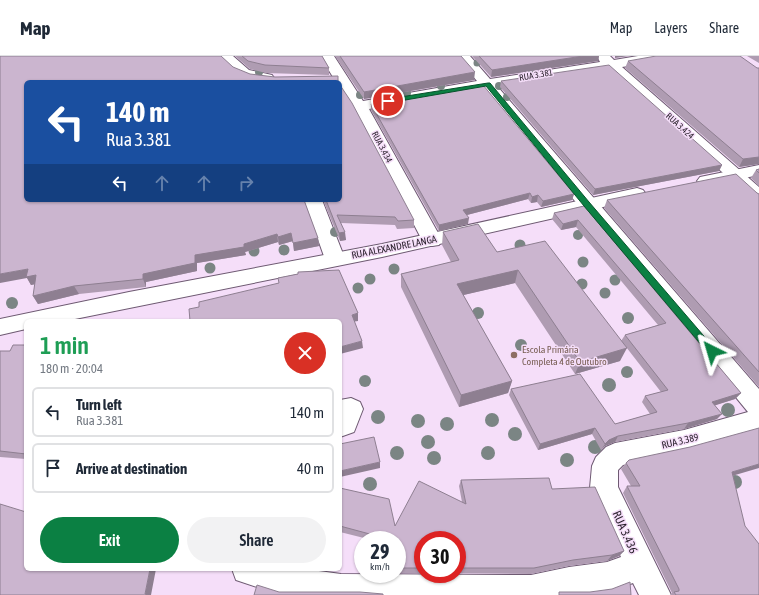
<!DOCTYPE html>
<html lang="en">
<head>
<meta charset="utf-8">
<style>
  :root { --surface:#fff; --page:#f2f2f3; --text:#1f2937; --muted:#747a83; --line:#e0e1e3; --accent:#0b8043 }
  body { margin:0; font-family:"Asap Condensed",sans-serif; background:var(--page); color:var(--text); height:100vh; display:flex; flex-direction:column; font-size:15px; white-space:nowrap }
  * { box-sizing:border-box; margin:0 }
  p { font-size:13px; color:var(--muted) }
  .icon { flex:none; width:22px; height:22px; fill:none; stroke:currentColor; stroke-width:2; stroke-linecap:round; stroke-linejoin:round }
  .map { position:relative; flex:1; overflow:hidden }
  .sheet { position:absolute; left:24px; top:263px; width:318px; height:252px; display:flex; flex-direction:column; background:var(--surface); border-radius:6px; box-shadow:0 1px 3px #0004 }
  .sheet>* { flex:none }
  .banner { position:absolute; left:24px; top:24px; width:318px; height:122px; border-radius:6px; box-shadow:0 1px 3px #0004; background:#1a4fa0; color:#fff; overflow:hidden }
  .speed { position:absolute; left:354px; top:475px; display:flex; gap:8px; font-size:20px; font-weight:700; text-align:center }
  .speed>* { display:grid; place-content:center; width:52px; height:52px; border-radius:50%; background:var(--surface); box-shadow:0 1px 3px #0004; line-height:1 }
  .speed small { font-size:10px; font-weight:400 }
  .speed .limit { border:6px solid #d22; background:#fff; color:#111 }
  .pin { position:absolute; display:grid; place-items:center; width:34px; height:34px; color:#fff; margin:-17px; border:2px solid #fff; border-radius:50%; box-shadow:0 1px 4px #0007 }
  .me { position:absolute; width:44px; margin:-22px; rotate:320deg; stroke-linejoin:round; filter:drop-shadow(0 0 3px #0008) }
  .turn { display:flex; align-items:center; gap:14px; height:84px; padding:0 16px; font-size:18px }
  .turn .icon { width:52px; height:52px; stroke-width:2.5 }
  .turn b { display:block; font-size:28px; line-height:34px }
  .lanes { display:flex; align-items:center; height:38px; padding:0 16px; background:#0003; justify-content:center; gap:20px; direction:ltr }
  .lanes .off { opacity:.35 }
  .round { display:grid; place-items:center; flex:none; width:42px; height:42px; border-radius:21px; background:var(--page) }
  .headline { display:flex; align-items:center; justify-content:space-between; height:68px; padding:0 16px }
  h1 { font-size:24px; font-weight:600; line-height:30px; color:#1e9e55 }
  .button { display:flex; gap:8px; margin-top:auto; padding:8px 16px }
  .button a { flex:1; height:46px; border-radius:24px; background:var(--accent); color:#fff; font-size:16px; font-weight:600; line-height:46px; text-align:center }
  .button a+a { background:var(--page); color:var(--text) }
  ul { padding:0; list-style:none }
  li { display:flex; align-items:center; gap:12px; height:50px; margin:0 8px 6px; padding:0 8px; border:2px solid var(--line); border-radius:6px }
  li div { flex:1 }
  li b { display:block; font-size:15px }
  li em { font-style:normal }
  header { display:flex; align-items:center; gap:24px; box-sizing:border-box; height:56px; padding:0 20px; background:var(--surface); border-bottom:1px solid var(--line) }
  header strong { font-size:19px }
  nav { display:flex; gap:22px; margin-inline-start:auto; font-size:14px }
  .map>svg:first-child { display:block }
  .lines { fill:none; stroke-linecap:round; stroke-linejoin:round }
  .minor-casing { stroke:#6e5a72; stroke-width:2 }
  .tertiary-casing { stroke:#6e5a72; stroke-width:2 }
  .minor { fill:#fff; fill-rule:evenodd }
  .tertiary { fill:#fff; fill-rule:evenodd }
  .tree { fill:#7b8584 }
  .wall { fill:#af9cb2 }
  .shaded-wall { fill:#8e7f91 }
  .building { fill:#cbb5cf; stroke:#8e7f91 }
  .route { fill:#0b8043; stroke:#07532c }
  .education-dot { fill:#8d6e63; stroke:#f5def9; stroke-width:1.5 }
  .labels { text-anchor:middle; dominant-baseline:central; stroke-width:3; stroke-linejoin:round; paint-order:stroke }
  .far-street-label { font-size:9px; fill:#261e28; stroke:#f5def9 }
  .street-label { font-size:10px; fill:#261e28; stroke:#f5def9 }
  .education-label { font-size:10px; fill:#785e54; stroke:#f5def9; text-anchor:start }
  .near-street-label { font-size:12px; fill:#261e28; stroke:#f5def9 }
</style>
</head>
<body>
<header>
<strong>Map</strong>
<nav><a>Map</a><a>Layers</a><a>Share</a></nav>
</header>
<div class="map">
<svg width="759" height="539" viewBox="0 0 759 539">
  <rect width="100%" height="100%" fill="#f5def9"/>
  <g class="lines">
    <g class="minor-casing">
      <path id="minor" d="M218 0H233L249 14 272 19 274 22 272 25C253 30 229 15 218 0Z
        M320 0H334L363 45 477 25 456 0H470L490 23 600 6 597 0H610L614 4 638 0H673L671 3 666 4 622 11 759 131V146L753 144 608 13 497 30 759 333V375L684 396 623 409 618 414V431L671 539H639L633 527 607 536 585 539H281L236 524 232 513H304L341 518 531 519 569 511 607 506 621 501 590 432 592 410 596 401 606 391 615 387 684 374 748 356 483 33 369 53 442 184 439 189 432 190 425 189 422 184 354 54 340 33V26H336Z
        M304 144H322L345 203 342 208 335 210 328 208 325 203Z
        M351 342 360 346 363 353 354 376 340 381V344Z"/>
    </g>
    <g class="tertiary-casing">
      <path id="tertiary" d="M759 109V119L706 130 700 129 697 125 700 121Z
        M637 132 643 134 646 138 643 142 382 201 65 265H26V273L0 279V263L129 236 382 188Z"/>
    </g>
    <use href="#minor" class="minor"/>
    <use href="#tertiary" class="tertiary"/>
  </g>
  <g class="tree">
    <circle cx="477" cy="7" r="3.5"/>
    <circle cx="532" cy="15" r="4"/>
    <circle cx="259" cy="16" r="4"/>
    <circle cx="441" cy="30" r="4"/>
    <circle cx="499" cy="30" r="4"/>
    <circle cx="407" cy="37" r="4"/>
    <circle cx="360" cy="39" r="4"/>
    <circle cx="507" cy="41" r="4"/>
    <circle cx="335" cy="176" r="5"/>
    <circle cx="578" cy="179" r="5"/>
    <circle cx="520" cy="189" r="5.5"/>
    <circle cx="284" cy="194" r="5.5"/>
    <circle cx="254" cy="195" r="5.5"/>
    <circle cx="583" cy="206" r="5.5"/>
    <circle cx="210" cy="212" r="5.5"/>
    <circle cx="394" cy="213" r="5.5"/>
    <circle cx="370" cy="223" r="5.5"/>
    <circle cx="615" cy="224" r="5.5"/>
    <circle cx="582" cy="228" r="5.5"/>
    <circle cx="358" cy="232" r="5.5"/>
    <circle cx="605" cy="237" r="5.5"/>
    <circle cx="12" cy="247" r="6"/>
    <circle cx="478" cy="257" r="6"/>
    <circle cx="628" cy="262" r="6"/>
    <circle cx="521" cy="289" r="6"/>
    <circle cx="627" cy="316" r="6"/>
    <circle cx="365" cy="325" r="6"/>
    <circle cx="609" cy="329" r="7"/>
    <circle cx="728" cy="354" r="7"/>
    <circle cx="378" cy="361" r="7"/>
    <circle cx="492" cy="364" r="7"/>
    <circle cx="418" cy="365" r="7"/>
    <circle cx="447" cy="368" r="7"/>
    <circle cx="515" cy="378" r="7"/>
    <circle cx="428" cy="386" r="7"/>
    <circle cx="595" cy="391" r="7"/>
    <circle cx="397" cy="397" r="7"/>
    <circle cx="488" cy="397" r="7"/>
    <circle cx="434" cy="402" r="7"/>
    <circle cx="567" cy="404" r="7"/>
    <circle cx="735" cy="426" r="7"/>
    <circle cx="370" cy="428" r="7"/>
  </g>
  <path class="wall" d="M235 0H322L329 12V19L266 17 250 13Z
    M335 0H461L474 24 364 43Z
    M472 0H599L598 5 491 21Z
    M747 0H759V7Z
    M628 5 759 12V108L739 111 625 12Z
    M501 25 722 109 719 115 593 139 500 31Z
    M26 26 318 182 319 190 294 195 293 185 279 189 278 186 245 196 246 199 197 207V215L146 226V231L79 238 38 248 33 240 35 228 31 229 27 222Z
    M371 48 574 138 572 144 541 151 537 146 531 147 528 143 467 159 468 168 439 175 371 54Z
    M759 113V130L751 122 756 114Z
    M757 137 759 138V331L604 152 607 144Z
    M323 144H340L414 164V172L397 173 395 169 341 167 346 184 340 185Z
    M584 150 741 337 735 343 715 349 717 363 684 373 615 386 605 390 601 394 592 378 538 394 509 339 511 333 615 368 650 358 642 346 645 340 661 336 623 287 620 305 575 318 515 227 463 239 512 325 508 337 459 351 401 231V218L451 206 442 189 443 176 497 196 621 285 625 279 658 269 576 171 561 174 552 163 554 157Z
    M26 289V403L0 401V295H10Z
    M690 391 733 420 759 539H670L672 537 623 437 627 430H631L621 413 626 407Z
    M461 424 552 433 624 495 619 500 607 505 569 510 531 518 457 517V484H423V517H397V484H372L340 476V432L395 470 462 446 459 430Z"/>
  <path class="shaded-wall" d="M583 0H599L598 5 491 21 492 14Z
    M615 0H629L615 2Z
    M475 16 474 24 364 43V36Z
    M759 101V108L739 111 743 103Z
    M722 109 719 115 593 139 595 133Z
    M530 137 528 143 463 160V154Z
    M574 138 572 144 541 151 543 145Z
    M538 139 537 146 531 147 532 141Z
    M469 162 468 168 439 175V169Z
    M578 164 576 171 561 174 563 168Z
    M345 176 346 184 340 185 339 177Z
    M291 177 293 185 279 189 278 181Z
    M277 178 278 186 245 196 246 199 197 207V215L146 226V231L143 223V218L195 199 244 188Z
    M318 182 319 190 294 195 293 187Z
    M28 213 36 219 41 227 31 229 27 222 0 227V218Z
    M518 214 515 227 455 241 457 228Z
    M74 230 79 238 38 248 33 240Z
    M358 257V265L352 266V259Z
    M362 285 363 292 340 298V291Z
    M627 292 620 305 575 318 580 306Z
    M512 325 508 337 459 351 461 339Z
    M741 337 735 343 707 352 712 346Z
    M722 358 717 363 684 373 688 367Z
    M595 372 592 378 538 394 540 388Z
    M618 380 615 386 605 390 601 394 605 388 609 384Z
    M380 406V412L340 421V415Z
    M759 408V412L725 422 732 416Z
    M624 495 619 500 607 505 612 499Z
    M150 513H156L151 539H147L145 538Z"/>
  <path class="building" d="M0 0H221L233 11 250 18 275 21 338 20V26H26V144H304L318 182 293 187 291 177 278 181 277 178 244 188V191L195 199V207L143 218V223L74 230 33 240 36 219 26 221 28 213 0 218Z
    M242 0H322L329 12 265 9 248 5Z
    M340 0H461L475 16 364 36Z
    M479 0H583L492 14Z
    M656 0H740L757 12H759V101L743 103 628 5Z
    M609 9 722 109 595 133 501 25Z
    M340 29 352 47 414 164 398 165 395 161 337 159 345 176 339 177 326 144H340Z
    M483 29 574 138 543 145 538 139 532 141 530 137 463 154 469 162 439 169 371 48Z
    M759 113V117L756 114Z
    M736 118 757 137 759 138V316L607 144Z
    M584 150 741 337 712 346 722 358 688 367 618 380 609 384 605 388 595 372 540 388 511 333 580 318 615 368 657 356 645 340 668 334 625 279 666 267 578 164 563 168 554 157Z
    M478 168 497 196 545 185 627 292 580 306 518 214 457 228 512 325 461 339 401 218 459 204 443 176Z
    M339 214 358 257 352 259 362 285 340 291V265H190L189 253 199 251V246L279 227 278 222 298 218V216Z
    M13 289H26V398L0 395V295H10Z
    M759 372V408L732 416 745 470 759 488V539H676L674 536 679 535V533L627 430H640L626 407 629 404 690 391Z
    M374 381 380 406 340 415V388Z
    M549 422 552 433 595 431 624 495 612 499 573 504 534 512H457V484H423V512H397V484H392L340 470V432L389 443 395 470 419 425 466 448 461 424Z
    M0 448 26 456V513H150L145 538 148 539H0Z
    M630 526 631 539H559V536H590L612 533Z
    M257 529 279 536H360L383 538V539H254Z"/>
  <path class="route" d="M488 27H490L589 146 715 293 717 295 715 298H709L584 150 486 30 388 47 385 45 388 43Z"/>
  <circle class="education-dot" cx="514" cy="299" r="4"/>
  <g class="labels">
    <g class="far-street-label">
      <text transform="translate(536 19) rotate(-10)">RUA 3.381</text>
      <text transform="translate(680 70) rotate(42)">RUA 3.424</text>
      <text transform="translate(382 91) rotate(62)">RUA 3.434</text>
    </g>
    <g class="street-label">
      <text transform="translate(394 191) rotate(-11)">RUA ALEXANDRE LANGA</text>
      <text transform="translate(680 385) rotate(-13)">RUA 3.389</text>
    </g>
    <g class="education-label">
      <text x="522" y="293">Escola Primária<tspan x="522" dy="12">Completa 4 de Outubro</tspan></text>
    </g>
    <g class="near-street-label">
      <text transform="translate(625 476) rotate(66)">RUA 3.436</text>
    </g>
  </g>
</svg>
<div class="speed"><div>29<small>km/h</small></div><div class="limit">30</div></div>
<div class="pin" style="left:388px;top:45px;background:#d93025"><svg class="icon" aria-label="arrive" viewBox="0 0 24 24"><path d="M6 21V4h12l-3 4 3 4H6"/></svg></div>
<svg class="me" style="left:712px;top:295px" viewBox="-20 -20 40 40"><path d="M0-17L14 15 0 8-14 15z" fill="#0b8043" stroke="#fff" stroke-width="4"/></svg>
<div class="banner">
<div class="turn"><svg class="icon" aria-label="left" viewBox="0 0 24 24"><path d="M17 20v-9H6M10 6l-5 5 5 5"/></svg><div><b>140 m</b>Rua 3.381</div></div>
<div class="lanes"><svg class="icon" aria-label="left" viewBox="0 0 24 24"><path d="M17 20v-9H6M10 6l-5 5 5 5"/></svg><svg class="icon off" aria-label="ahead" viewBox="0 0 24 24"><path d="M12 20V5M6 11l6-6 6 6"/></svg><svg class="icon off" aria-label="ahead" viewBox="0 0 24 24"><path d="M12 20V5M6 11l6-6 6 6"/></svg><svg class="icon off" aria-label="right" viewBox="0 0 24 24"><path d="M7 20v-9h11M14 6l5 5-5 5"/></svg></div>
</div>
<section class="sheet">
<div class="headline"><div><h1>1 min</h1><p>180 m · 20:04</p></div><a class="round" style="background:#d93025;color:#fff"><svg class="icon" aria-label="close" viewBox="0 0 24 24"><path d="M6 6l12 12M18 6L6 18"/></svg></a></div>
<ul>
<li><svg class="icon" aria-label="left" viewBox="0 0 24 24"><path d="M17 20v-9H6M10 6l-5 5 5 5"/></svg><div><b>Turn left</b><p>Rua 3.381</p></div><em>140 m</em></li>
<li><svg class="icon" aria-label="arrive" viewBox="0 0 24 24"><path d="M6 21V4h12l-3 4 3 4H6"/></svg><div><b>Arrive at destination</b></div><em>40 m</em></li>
</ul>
<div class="button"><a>Exit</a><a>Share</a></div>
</section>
</div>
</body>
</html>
